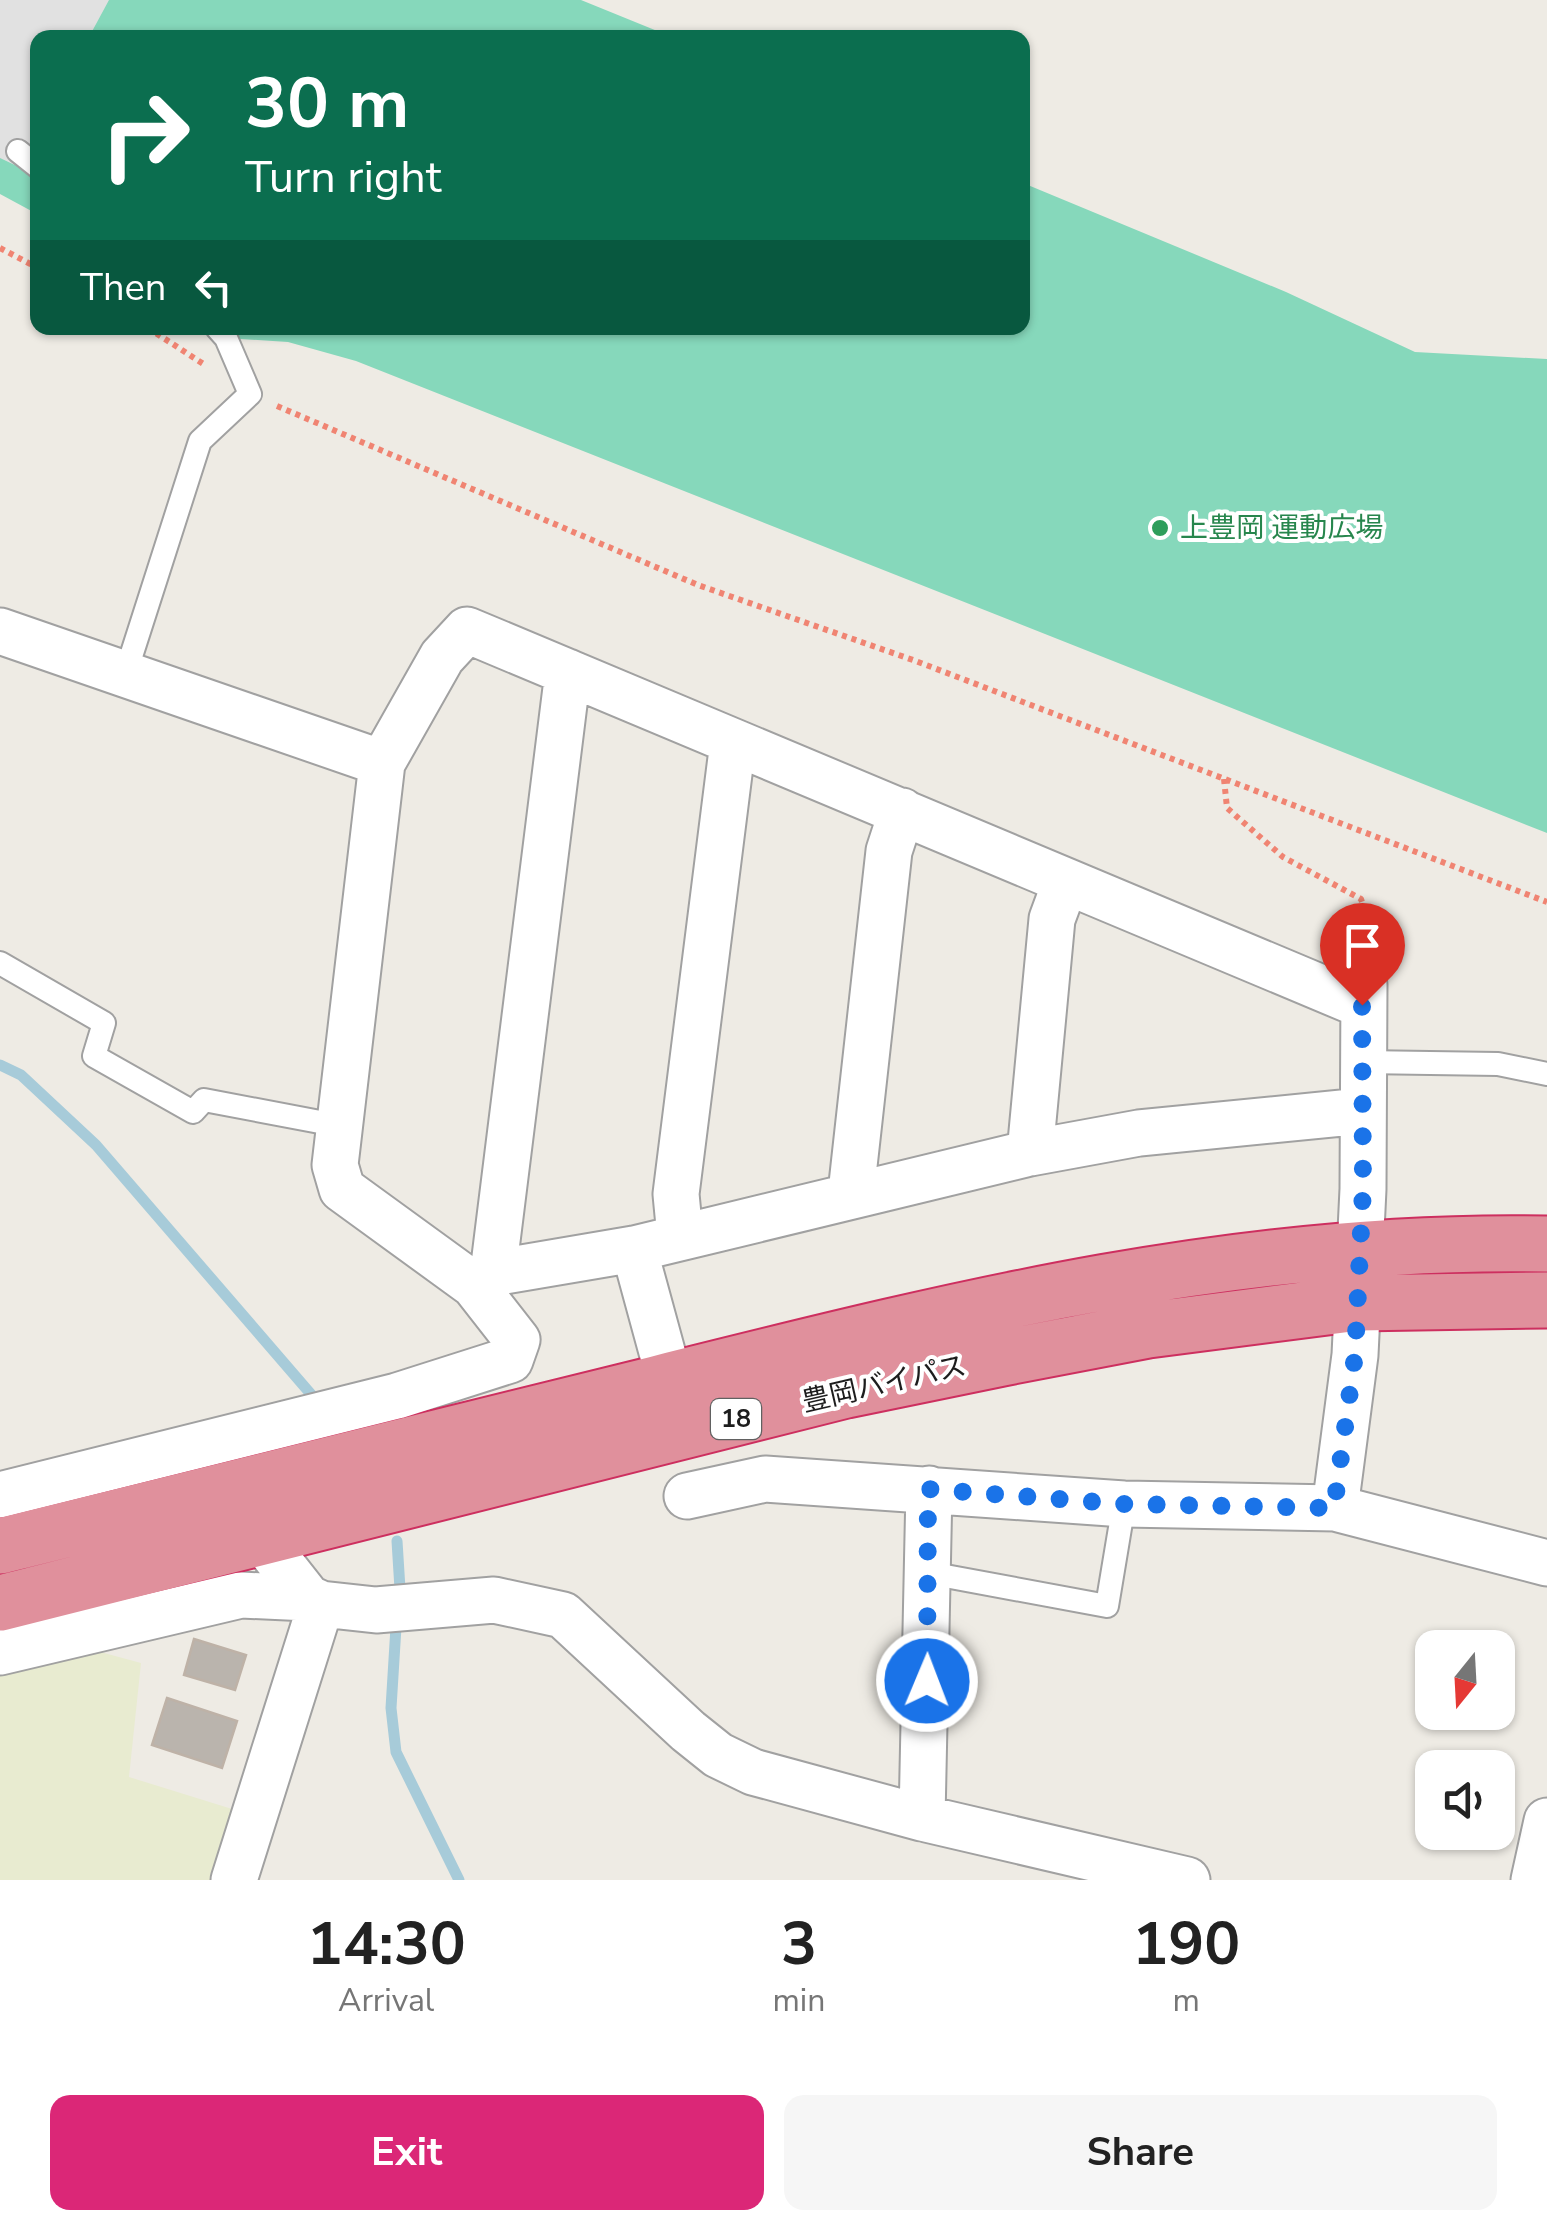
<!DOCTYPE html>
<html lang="en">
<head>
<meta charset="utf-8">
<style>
  :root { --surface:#fff; --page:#f6f6f6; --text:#222; --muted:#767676; --accent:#db2777 }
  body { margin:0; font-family:"Nunito Sans","Noto Sans JP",sans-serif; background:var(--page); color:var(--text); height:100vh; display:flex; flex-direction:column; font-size:38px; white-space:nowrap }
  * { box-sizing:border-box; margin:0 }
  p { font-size:32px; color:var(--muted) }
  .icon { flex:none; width:55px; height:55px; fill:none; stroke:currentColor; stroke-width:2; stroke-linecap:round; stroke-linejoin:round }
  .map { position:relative; height:1880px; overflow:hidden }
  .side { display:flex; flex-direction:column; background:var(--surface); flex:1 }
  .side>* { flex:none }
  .hud { position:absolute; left:30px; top:30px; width:1000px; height:305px; border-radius:20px; box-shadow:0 2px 8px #0004; background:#0b6e4f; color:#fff; overflow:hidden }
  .needle { width:65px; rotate:198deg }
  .fabs { position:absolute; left:1415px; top:1630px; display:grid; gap:20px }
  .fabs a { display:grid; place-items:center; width:100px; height:100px; border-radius:20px; background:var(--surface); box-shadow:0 2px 8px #0004; font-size:50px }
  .pin { position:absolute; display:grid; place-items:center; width:85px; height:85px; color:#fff; margin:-102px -42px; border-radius:50% 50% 50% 0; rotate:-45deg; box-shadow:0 0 10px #0007 }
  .pin .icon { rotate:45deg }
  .me { position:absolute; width:110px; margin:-55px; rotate:1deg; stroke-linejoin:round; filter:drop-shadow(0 0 8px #0008) }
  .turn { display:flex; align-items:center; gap:35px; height:210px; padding:0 50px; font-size:45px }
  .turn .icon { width:130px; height:130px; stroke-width:2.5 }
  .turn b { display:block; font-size:70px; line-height:85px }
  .then { display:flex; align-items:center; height:95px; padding:0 50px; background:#0003; gap:20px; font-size:38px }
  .eta { display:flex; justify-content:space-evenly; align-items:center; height:170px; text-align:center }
  .eta b { font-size:60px; font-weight:700; line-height:70px }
  .cta { display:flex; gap:20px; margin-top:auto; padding:20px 50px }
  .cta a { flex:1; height:115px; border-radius:20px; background:var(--accent); color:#fff; font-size:40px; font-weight:700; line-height:115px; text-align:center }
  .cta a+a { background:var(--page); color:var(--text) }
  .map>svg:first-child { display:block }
  .farmland { fill:#e8ebd0 }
  .pitch { fill:#86d8bb }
  .parking { fill:#e1e1e1 }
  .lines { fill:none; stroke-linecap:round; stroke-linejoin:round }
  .stream { stroke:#a7cbd9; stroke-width:11 }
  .building { fill:#bab4ad; stroke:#beb2a7; stroke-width:2.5 }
  .lane-casing { stroke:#a1a1a1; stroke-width:26 }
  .street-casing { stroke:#a1a1a1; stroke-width:49 }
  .highway-casing { stroke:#cd2f5f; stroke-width:59 }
  .path { stroke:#f08472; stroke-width:6; stroke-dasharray:5 5; stroke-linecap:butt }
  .lane { stroke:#fff; stroke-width:22 }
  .street { stroke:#fff; stroke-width:45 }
  .highway { stroke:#e0909c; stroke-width:55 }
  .route { stroke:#1a73e8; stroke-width:18; stroke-dasharray:0 32.4 }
  .leisure-dot { fill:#2e9e5b; stroke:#fff; stroke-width:4 }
  .labels { text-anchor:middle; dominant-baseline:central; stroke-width:8; stroke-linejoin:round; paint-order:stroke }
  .shield { fill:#fff; stroke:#616161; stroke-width:2.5 }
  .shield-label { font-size:25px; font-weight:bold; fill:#1d1d1d }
  .leisure-label { font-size:28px; fill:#27864d; stroke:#fff; text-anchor:start }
  .street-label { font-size:28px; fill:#1d1d1d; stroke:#fff }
</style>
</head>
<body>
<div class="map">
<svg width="1547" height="1880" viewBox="0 0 1547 1880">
  <rect width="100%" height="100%" fill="#eeebe4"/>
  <path class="farmland" d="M93 1650 141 1663 129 1777 245 1813 221 1880H0V1673Z"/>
  <path class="pitch" d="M0 0H581L672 37 38 38 37 214 0 194Z
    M1023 183 1286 292 1415 352 1547 359V833L356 361 288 342 210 337 199 328H1022Z"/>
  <path class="parking" d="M0 0H109L89 37 38 38 37 133 19 167 0 158Z"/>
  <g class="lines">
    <path class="stream" d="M0 1065 21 1075 96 1145 316 1400
      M397 1541 400 1589
      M396 1627 391 1708 396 1752 459 1880"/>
  </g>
  <path class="building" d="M194 1639 246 1655 235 1690 184 1675Z
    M167 1698 237 1721 222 1768 152 1745Z"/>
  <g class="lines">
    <g class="lane-casing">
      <path id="lane" d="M18 151 38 167
        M126 672 200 441 250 394 226 338 217 328
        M0 963 104 1023 94 1056 193 1112 204 1100 341 1126
        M1362 1062 1498 1064 1547 1074
        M929 1573 1107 1606 1124 1504"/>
    </g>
    <g class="street-casing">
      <path id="street" d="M0 631 382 763
        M1362 1005 467 630 442 657 382 763 335 1165 342 1189 474 1285 493 1273 634 1249 1030 1153 1139 1133 1362 1111
        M1030 1153 1052 919 1066 881
        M851 1193 889 851 902 811
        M680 1236 676 1194 733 742
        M634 1249 670 1381
        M493 1273 568 672
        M0 1495 397 1396 510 1360 517 1340 474 1285
        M687 1496 765 1479 1124 1504 1335 1508 1547 1563
        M1335 1508 1355 1355 1363 1189 1364 984
        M260 1537 308 1598 321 1604 376 1610 494 1600 563 1615 688 1731 718 1755 753 1772 922 1818 1187 1880
        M0 1652 241 1595 308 1598
        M922 1818 929 1489
        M234 1880 321 1604
        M1534 1880 1547 1821"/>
    </g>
    <g class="highway-casing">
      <path id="highway" d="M0 1546C224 1490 448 1437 671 1380 963 1307 1243 1238 1547 1244
        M0 1603 846 1390 1002 1358 1148 1330 1358 1303 1547 1300"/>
    </g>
    <path class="path" d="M0 248 38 268
      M148 328 205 365
      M277 406 698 585 913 660 1547 902
      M1224 779 1227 808 1283 857 1361 899 1378 949"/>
    <use href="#lane" class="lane"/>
    <use href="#street" class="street"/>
    <use href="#highway" class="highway"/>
  </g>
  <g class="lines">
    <path class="route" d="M927 1681 928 1489 1124 1504 1334 1508 1355 1355 1363 1189 1362 1005"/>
  </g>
  <circle class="leisure-dot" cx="1160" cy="528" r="10"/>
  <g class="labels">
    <rect class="shield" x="711" y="1399" width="50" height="40" rx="8"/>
    <g class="shield-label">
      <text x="736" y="1419">18</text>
    </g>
    <g class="leisure-label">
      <text x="1180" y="528">上豊岡 運動広場</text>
    </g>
    <g class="street-label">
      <text transform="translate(884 1384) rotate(-13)">豊岡バイパス</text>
    </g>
  </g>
</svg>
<div class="fabs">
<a><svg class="needle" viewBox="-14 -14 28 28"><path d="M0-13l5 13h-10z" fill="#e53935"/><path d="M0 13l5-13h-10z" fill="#767676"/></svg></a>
<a><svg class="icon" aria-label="sound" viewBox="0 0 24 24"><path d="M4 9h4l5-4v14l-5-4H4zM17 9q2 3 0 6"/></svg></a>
</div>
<div class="pin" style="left:1362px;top:1005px;background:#d93025"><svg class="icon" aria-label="arrive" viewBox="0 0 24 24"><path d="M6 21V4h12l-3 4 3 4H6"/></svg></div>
<svg class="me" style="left:927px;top:1681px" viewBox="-20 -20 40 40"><circle r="17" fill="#1a73e8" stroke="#fff" stroke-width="3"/><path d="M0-11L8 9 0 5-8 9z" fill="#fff"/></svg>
<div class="hud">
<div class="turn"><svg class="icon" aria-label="right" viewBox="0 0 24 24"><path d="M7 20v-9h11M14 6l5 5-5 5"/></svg><div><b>30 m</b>Turn right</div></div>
<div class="then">Then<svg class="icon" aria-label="left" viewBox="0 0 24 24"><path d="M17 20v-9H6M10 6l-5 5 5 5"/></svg></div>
</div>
</div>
<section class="side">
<div class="eta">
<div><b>14:30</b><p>Arrival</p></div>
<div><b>3</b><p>min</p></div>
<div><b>190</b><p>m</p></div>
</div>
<div class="cta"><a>Exit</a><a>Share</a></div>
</section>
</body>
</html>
